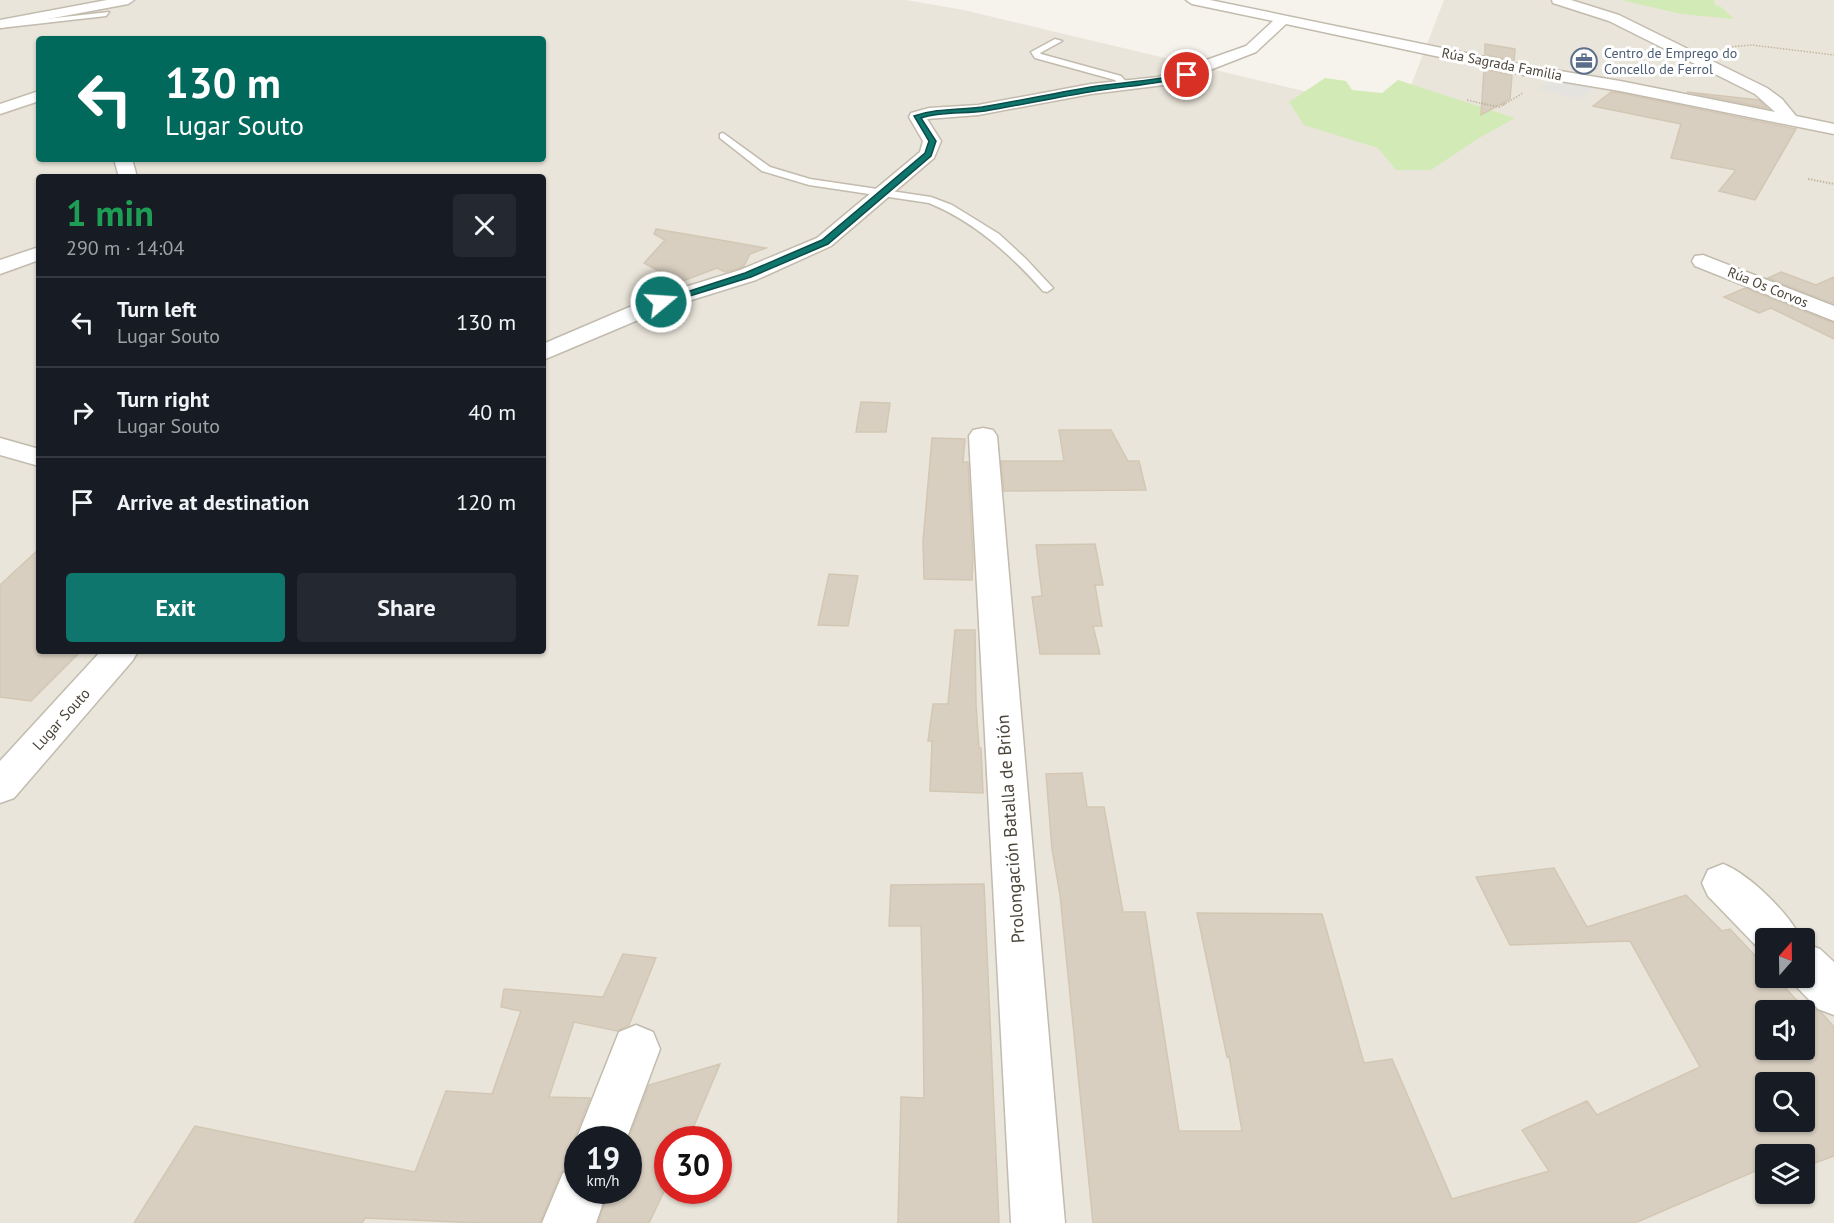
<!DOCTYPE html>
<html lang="en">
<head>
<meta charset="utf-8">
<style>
  :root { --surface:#171b24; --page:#242831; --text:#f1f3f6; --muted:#9ea1a6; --line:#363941; --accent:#0f766e }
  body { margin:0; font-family:"PT Sans",sans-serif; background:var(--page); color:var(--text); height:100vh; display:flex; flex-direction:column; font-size:22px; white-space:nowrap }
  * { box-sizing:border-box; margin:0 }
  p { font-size:20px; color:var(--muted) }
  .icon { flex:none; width:33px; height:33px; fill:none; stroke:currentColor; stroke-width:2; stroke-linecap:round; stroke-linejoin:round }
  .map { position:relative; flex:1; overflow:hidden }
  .drawer { position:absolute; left:36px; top:174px; width:510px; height:480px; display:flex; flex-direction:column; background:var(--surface); border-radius:6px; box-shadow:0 2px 4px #0004 }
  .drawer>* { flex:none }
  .hud { position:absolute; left:36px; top:36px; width:510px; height:126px; border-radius:6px; box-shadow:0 2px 4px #0004; background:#00695c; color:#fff; overflow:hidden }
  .needle { width:39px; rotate:20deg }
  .tools { position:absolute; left:1755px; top:928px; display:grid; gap:12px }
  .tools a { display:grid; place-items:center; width:60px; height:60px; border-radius:6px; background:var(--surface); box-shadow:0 2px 4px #0004; font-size:30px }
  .speed { position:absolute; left:564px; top:1126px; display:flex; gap:12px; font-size:30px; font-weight:700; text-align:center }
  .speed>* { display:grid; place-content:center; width:78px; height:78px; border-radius:50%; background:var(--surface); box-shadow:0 2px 4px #0004; line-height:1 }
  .speed small { font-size:15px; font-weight:400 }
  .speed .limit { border:9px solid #d22; background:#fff; color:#111 }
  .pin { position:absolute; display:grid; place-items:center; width:51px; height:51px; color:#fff; margin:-26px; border:3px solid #fff; border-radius:50%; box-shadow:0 2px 6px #0007 }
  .me { position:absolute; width:66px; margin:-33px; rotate:72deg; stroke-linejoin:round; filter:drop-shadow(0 0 4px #0008) }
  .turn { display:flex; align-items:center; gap:21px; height:126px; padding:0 30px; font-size:27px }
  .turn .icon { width:78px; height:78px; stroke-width:2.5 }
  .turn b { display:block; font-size:42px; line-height:51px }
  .round { display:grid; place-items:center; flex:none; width:63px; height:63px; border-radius:6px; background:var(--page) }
  .head { display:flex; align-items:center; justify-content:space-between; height:102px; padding:0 30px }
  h1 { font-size:36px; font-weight:800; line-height:45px; color:#1e9e55 }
  .button { display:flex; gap:12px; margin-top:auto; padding:12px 30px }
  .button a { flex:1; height:69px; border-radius:6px; background:var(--accent); color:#fff; font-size:24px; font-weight:800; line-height:69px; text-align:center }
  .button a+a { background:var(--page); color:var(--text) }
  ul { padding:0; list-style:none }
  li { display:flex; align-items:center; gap:18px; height:90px; padding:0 30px; border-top:2px solid var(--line) }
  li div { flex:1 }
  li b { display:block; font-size:22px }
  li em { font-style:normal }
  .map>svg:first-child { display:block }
  .residential { fill:#eae5da; fill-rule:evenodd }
  .green { fill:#d2eab5 }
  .parking { fill:#e5e3e0 }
  .building { fill:#d8cfc1; stroke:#d3c7b4; stroke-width:1.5; fill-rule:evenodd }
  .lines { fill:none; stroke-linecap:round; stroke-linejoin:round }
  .lane-casing { stroke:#c2bbae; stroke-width:3 }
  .street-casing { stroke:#c2bbae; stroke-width:3 }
  .path-far1 { stroke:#c4b79f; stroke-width:1.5; stroke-dasharray:1.5 1.5; stroke-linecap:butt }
  .path { stroke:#c4b79f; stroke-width:2; stroke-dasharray:1.5 1.5; stroke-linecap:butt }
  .lane { fill:#fff; fill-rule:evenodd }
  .street { fill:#fff; fill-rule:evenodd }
  .route { fill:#0f766e; stroke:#0a4d48; stroke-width:1.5 }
  .labels { text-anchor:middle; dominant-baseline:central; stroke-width:6; stroke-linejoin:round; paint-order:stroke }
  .far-service-label { font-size:14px; fill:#4e5e75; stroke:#fff; text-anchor:start }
  .far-street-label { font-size:14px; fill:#4b4439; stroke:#fff }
  .street-label { font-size:15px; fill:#4b4439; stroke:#fff }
  .near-street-label { font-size:18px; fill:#4b4439; stroke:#fff }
</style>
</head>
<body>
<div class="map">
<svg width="1834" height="1223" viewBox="0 0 1834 1223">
  <rect width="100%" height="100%" fill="#f6f3ec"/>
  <path class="residential" d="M0 0H906L964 10 1400 114 1444 0H1834V1223H0ZM39 39H543V159H39ZM39 177H543V651H39ZM1766 939H1804V978H1766ZM1766 1011H1804V1050H1766ZM1766 1083H1804V1122H1766ZM578 1140H628V1191H578ZM668 1140H718V1191H668ZM1766 1155H1804V1194H1766Z"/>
  <path class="green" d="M1621 0H1714L1715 5 1721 7 1734 19 1681 14Z
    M1325 78 1346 81 1352 90 1382 93 1398 80 1515 118 1479 138 1431 170H1396L1378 148 1304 125 1289 102Z"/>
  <path class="parking" d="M1556 78 1597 87 1579 99 1538 89Z"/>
  <path class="building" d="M1485 44 1515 49 1514 61 1485 55Z
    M1484 69 1512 75 1510 99 1481 115Z
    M1611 92 1620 93 1796 129 1755 200 1719 191 1736 170 1671 158 1681 124 1593 106Z
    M1687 92 1759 100 1767 108Z
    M656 229 726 241 766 248 750 254 744 266 739 268 725 272 717 268 683 281 675 277 672 278 644 263 665 240 654 234Z
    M1781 272 1816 285 1834 277V304L1768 278Z
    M1745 288 1834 323V339L1771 308 1759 313 1724 297Z
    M861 402 890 403 886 432H856Z
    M1059 430H1111L1128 461H1139L1146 490 1004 491 1001 461H1064Z
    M932 438 965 439 963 462H968L973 558 972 580 924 579 923 541Z
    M1095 544 1103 585H1095L1102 626H1093L1100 654H1040L1032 597 1042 596 1036 545Z
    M39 549V651H81L31 701 0 697V585Z
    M829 574 858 576 848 626 818 625Z
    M955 630H975L976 705 979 748H981L983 793 930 791 932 741H928L933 704H948Z
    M1082 773 1087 807H1104L1123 912H1145L1179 1131H1242L1229 1056 1227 1057 1197 913 1322 914 1364 1063 1392 1059 1452 1199 1549 1171 1522 1130 1587 1101 1597 1115 1700 1067 1630 941 1510 945 1476 877 1554 868 1587 927 1686 895 1722 931 1730 929 1766 967V978H1776L1805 1009 1813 1007 1821 1012 1834 1027V1156L1804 1167V1155H1766V1179L1760 1169 1635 1223H1093L1060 895 1052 849 1046 774ZM1766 1011H1804V1050H1766ZM1766 1083H1804V1122H1766Z
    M984 884 999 1223H898L901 1097 924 1098 923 1006 921 926H889L891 885Z
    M623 954 656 958 629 1025 617 1031 574 1022 549 1097 590 1098 574 1139 578 1146V1164L561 1172 540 1223H480L365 1218 362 1223H134L195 1126 415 1172 446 1091 492 1094 521 1011 501 1007 504 989 603 997Z
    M720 1064 688 1140H668V1183L649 1223H598L609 1191H628V1140L649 1085Z"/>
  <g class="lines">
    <g class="lane-casing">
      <path id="lane" d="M109 12 106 16 0 28V24Z
        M1055 39 1062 41 1040 53 1041 54 1121 76 1129 85 1122 87 1115 80 1035 58 1031 52Z
        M723 133 770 167 810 179 931 197 952 205 999 234 1026 259 1053 288 1047 292 1043 291C1010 254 975 222 929 203L809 185 762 171 720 138V134Z"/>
    </g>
    <g class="street-casing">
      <path id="street" d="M107 0H134L128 4 0 28V20Z
        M1186 0H1210L1524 65 1620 81 1775 112 1755 94 1609 21 1553 3 1552 0H1571L1619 15 1767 88 1782 99 1796 116 1834 124V134L1620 91 1524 75 1286 24 1256 52 1192 77 1164 85 1091 94 978 115 927 119 941 141 934 158 831 246 756 280 669 307 543 360V344L653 297 740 270 817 238 920 152 923 141 909 117 911 113 929 108 978 105 1091 84 1158 77 1246 46 1273 21 1192 4Z
        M39 91V101L0 114V104Z
        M114 159H132L137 177H119Z
        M39 247V260L0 274V260Z
        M1703 255 1834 306V321L1695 266 1692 261 1695 256Z
        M983 428 993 430 997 436 1065 1223H1011L969 436 973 430Z
        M0 438 39 449V466L0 455Z
        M101 651H138L133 660 14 798 0 803V761Z
        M1723 864C1749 874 1790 914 1801 939H1766V954H1764L1708 896 1702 883 1708 870Z
        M1804 943 1820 949 1834 962V1015L1818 1009 1788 978H1804Z
        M636 1025 653 1032 660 1049 626 1140H578V1144L576 1140 619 1032Z
        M578 1166V1191H607L596 1223H542L563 1173Z"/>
    </g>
    <path class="path-far1" d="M1729 47 1752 45 1834 55
      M1467 100 1488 105
      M1503 105 1523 93"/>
    <path class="path" d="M1481 103 1499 107 1506 103
      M1808 179 1834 184"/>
    <use href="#lane" class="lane"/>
    <use href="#street" class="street"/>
  </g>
  <path class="route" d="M1187 73 1189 76C1156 85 1123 86 1089 92 1054 98 1020 105 985 111 964 114 941 111 921 118L936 141 931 156 828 244 751 277 664 304 656 302 745 273 822 240 925 153 929 141 914 116C937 108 959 110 982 107 1019 101 1055 93 1091 87 1124 82 1155 81 1187 73Z"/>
  <defs>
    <g id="office-ring" transform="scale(1.35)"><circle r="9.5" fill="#fff" stroke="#5c6f8a" stroke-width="1.5"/><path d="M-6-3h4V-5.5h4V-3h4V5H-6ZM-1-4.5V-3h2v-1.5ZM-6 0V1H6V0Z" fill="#5c6f8a"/></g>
  </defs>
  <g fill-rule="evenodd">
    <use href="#office-ring" x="1584" y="61"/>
  </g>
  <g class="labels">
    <g class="far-service-label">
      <text x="1604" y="53">Centro de Emprego do<tspan x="1604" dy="16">Concello de Ferrol</tspan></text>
    </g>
    <g class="far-street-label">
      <text transform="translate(1502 64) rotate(11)">Rúa Sagrada Familia</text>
      <text transform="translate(1768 287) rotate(22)">Rúa Os Corvos</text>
    </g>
    <g class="street-label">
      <text transform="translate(61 719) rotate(-48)">Lugar Souto</text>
    </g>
    <g class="near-street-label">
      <text transform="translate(1010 829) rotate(-94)">Prolongación Batalla de Brión</text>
    </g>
  </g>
</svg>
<div class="tools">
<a><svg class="needle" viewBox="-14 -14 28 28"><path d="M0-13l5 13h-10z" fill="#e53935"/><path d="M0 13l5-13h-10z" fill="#9ea1a6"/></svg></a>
<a><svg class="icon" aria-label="sound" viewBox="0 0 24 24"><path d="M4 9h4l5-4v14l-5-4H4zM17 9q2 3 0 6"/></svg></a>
<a><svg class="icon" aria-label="search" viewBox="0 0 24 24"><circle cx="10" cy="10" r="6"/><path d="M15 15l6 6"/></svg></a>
<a><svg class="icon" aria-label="layers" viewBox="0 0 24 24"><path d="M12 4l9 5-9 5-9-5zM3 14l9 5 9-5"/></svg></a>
</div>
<div class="speed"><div>19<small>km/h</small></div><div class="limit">30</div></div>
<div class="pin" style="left:1187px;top:75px;background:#d93025"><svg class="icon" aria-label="arrive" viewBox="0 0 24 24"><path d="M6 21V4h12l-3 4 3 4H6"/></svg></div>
<svg class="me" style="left:661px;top:302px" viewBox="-20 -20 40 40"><circle r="17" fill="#0f766e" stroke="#fff" stroke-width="3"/><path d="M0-11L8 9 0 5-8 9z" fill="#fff"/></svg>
<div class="hud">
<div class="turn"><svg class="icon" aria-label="left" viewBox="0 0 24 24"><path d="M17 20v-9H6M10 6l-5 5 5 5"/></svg><div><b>130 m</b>Lugar Souto</div></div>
</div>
<section class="drawer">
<div class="head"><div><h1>1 min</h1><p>290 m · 14:04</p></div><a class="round"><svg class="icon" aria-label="close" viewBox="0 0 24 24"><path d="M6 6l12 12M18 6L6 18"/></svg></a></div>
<ul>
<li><svg class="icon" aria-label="left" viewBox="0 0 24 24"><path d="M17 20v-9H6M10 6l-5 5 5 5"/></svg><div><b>Turn left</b><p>Lugar Souto</p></div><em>130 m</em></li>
<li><svg class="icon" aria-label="right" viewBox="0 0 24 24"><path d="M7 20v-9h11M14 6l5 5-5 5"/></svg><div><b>Turn right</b><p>Lugar Souto</p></div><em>40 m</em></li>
<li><svg class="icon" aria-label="arrive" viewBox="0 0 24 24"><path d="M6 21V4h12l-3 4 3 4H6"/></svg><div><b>Arrive at destination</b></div><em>120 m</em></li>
</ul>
<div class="button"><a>Exit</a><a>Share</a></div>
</section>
</div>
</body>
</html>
